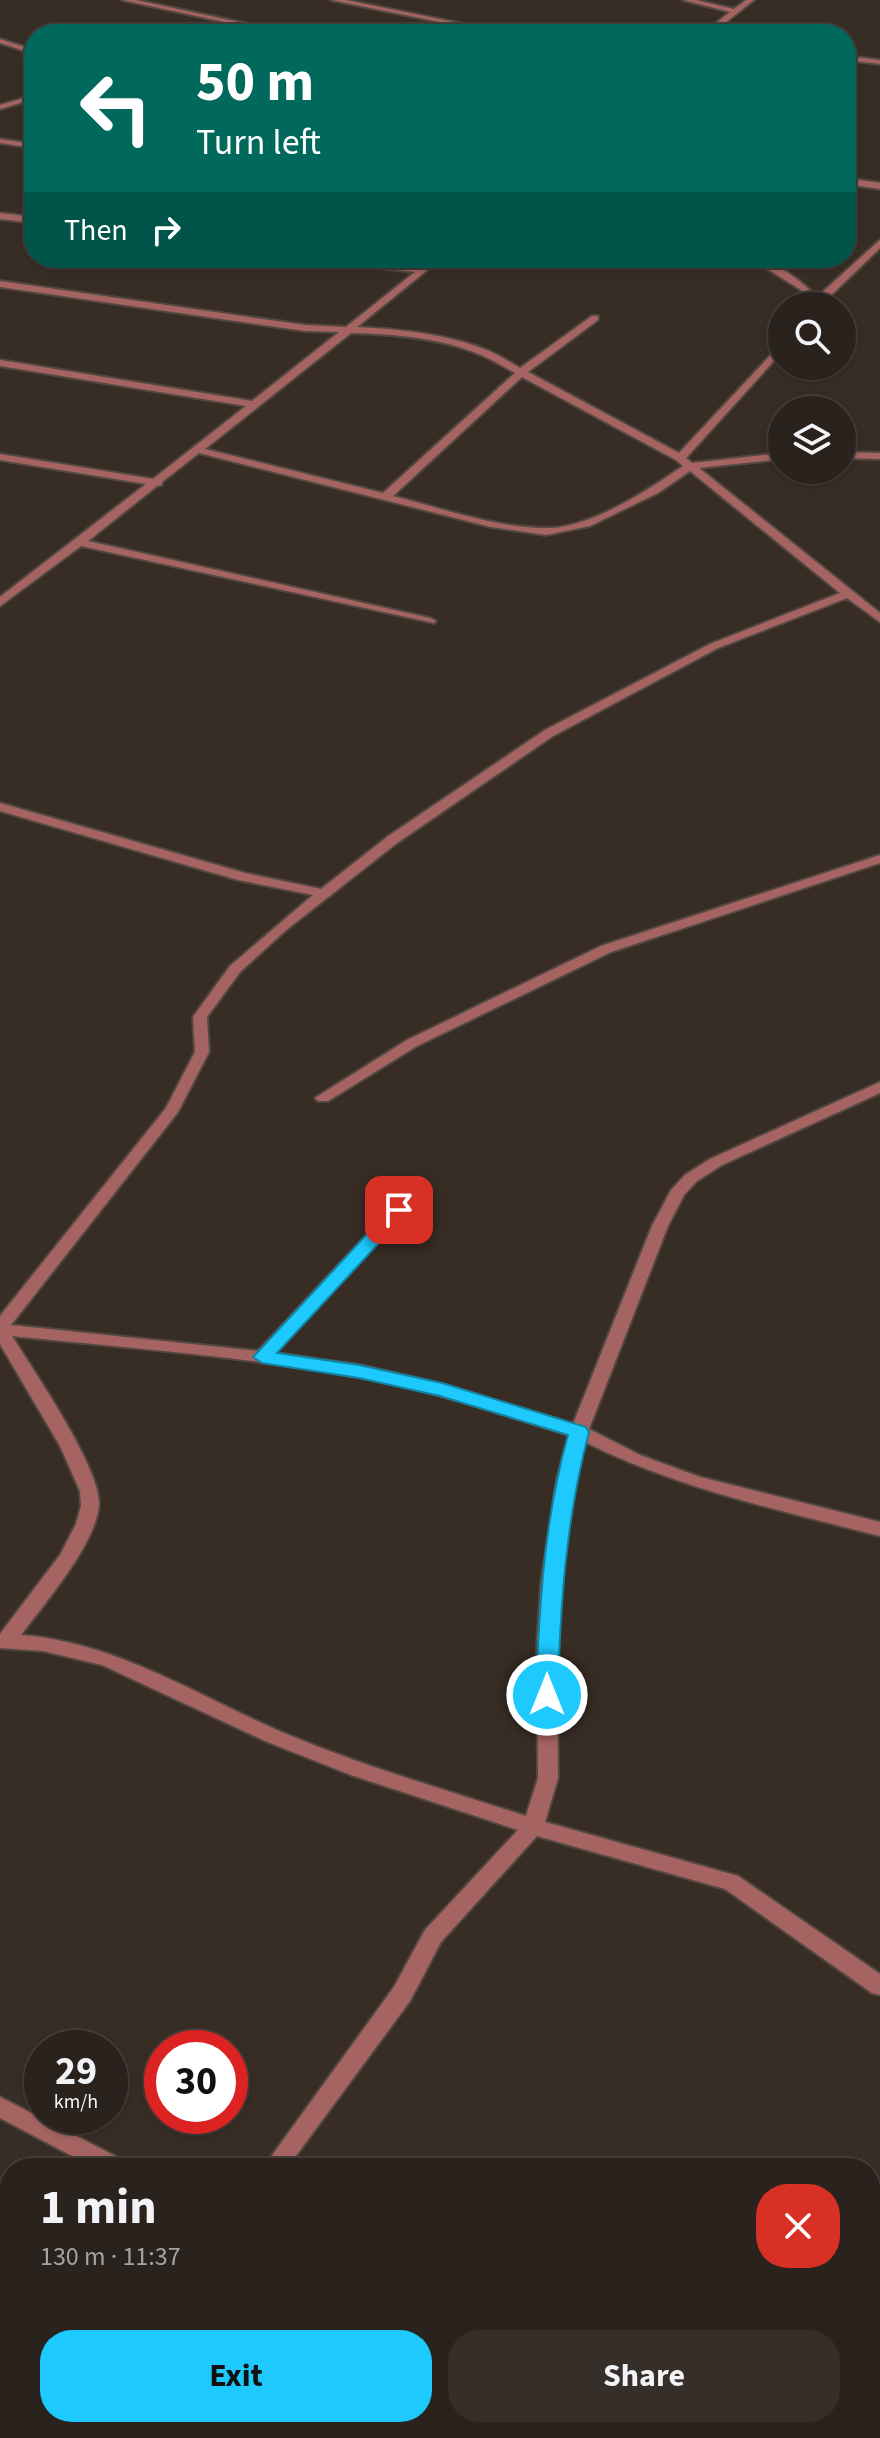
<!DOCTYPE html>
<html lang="en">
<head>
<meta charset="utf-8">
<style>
  :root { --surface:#2a221c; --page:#362f29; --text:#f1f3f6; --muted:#a5a4a3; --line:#463f3b; --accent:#1dc9fd }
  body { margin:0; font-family:"Source Sans 3",sans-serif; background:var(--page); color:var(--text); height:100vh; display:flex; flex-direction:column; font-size:30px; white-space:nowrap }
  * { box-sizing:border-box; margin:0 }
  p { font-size:26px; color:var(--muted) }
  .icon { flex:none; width:44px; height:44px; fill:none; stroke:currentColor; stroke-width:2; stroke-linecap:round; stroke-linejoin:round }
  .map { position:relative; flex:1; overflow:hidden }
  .panel { position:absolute; left:0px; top:2158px; width:880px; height:280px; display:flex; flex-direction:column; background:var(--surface); border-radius:32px 32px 0 0; box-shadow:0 2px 6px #0004,0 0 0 2px var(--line) }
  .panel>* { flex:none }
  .hud { position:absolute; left:24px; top:24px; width:832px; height:244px; border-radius:32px; box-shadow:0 2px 6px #0004,0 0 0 2px var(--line); background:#00695c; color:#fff; overflow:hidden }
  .tools { position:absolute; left:768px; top:292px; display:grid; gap:16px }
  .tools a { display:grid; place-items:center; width:88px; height:88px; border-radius:50%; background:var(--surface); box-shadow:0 2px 6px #0004,0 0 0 2px var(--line); font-size:40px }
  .speed { position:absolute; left:24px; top:2030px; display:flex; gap:16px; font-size:40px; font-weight:700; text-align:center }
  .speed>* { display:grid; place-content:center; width:104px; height:104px; border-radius:50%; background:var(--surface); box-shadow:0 2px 6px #0004,0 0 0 2px var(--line); line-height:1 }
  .speed small { font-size:20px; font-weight:400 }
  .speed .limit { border:12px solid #d22; background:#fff; color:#111 }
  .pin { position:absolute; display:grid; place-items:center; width:68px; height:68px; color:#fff; margin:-34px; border-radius:16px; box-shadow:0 4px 12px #0006 }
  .me { position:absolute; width:88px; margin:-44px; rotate:0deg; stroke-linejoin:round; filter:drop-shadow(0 0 6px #0008) }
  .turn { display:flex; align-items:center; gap:28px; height:168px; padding:0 40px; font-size:36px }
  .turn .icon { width:104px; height:104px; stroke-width:2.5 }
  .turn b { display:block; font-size:56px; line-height:68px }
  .then { display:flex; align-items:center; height:76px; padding:0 40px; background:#0003; gap:16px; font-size:30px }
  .round { display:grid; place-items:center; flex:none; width:84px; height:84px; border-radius:32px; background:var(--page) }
  .headline { display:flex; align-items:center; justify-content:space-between; height:136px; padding:0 40px }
  h1 { font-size:48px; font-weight:700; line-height:60px }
  .action { display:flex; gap:16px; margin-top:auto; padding:16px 40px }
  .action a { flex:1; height:92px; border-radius:32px; background:var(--accent); color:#111; font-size:32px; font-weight:700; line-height:92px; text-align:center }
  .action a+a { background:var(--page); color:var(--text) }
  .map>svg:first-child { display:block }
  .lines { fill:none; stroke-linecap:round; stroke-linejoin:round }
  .minor-casing { stroke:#534841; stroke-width:4 }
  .minor { fill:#a56461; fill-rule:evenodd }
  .route { fill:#1dc9fd; stroke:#1383a4; stroke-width:2 }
</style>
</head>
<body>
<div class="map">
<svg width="880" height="2438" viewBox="0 0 880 2438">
  <rect width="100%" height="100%" fill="#382d25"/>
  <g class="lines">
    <g class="minor-casing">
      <path id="minor" d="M122 0H136L295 34H280Z
        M331 0H346L514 34H499Z
        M683 0H696L734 9 746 0H754L711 34H702L730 12Z
        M0 39 34 50V54L0 43Z
        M846 56 880 60V64L846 60Z
        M34 95V99L0 109V105Z
        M0 139 34 144V148L0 143Z
        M846 178 880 183V189L846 184Z
        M0 213 34 217V223L0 219Z
        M880 240V248L820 306H810L812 302 801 290 750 258C772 258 802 281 817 297Z
        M309 258H338L421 267 432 258H442L357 327C400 329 447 334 487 350 499 355 510 362 520 368L592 316H598V320L528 372 679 453 782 343V352L686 458 692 463 782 453V459L699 468 880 613V622L847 598 718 648 553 736 397 843 285 931 240 972 207 1017 209 1052 178 1112 11 1325 258 1351 413 1186 419 1184 427 1189 425 1192 275 1353 359 1365 442 1384 573 1424 652 1226 671 1190 685 1175 710 1159 880 1082V1093L722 1165 697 1181 684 1195 668 1226 589 1429 640 1455 700 1477 880 1522V1536C779 1510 679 1489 585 1442L575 1479 559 1584 557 1646 558 1778 545 1822 738 1876 880 1974V1995L872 1993 725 1889 537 1836 441 1942 410 2001 287 2168H263L394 1987 425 1930 518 1830 351 1775 265 1741 102 1665 43 1651 0 1648V1634L60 1555 76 1524 81 1506 80 1491 60 1446 0 1344V1316L166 1108 195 1052 193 1017 230 966 313 895 238 880 0 811V803L245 873 321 889 387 837 545 730 710 644 840 593 690 471 658 493 590 526 546 535 491 527 199 453 162 482V485L157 486 88 541 430 618 436 621 434 623 81 546 0 606V597L146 484 0 460V454L153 479 246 406 0 366V360L252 401 339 332 305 331 0 287V281L305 325 346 327 415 272 313 261ZM351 333C393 334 442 338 481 355 493 360 504 367 515 373L383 493 205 449ZM522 377 676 460 683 466C648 490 588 530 544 528 493 527 441 508 393 496ZM12 1336C127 1348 243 1356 357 1377 430 1389 499 1414 569 1435L557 1479 541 1584 537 1646 538 1778 526 1816C443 1789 358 1765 277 1730 193 1693 114 1642 21 1635 44 1604 97 1543 99 1504 100 1467 33 1370 12 1336Z
        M842 452 880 453V459L842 458Z
        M880 855V863L611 952 417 1046 328 1101H318L315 1098 407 1040 601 946Z
        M0 2097 125 2161 128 2168H95L0 2118Z
        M138 2428H163L159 2438H134Z"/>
    </g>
    <use href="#minor" class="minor"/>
  </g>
  <path class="route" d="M399 1205 408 1210 406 1214 277 1353 359 1365 442 1383 586 1427 589 1432C566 1519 560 1606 558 1695L554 1701 547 1704 539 1701 536 1695C539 1607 544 1521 568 1435L440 1396 359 1378 262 1363 253 1357 393 1206Z"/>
</svg>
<div class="tools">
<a><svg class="icon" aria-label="search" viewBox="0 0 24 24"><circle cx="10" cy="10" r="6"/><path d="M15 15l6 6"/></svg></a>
<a><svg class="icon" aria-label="layers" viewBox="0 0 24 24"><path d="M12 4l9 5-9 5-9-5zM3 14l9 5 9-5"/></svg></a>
</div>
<div class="speed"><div>29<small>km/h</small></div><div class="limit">30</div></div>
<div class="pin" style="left:399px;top:1210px;background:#d93025"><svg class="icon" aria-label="arrive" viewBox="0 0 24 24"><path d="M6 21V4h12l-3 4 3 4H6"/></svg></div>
<svg class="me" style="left:547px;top:1695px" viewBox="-20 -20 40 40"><circle r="17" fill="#1dc9fd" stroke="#fff" stroke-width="3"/><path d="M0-11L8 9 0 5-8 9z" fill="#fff"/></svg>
<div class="hud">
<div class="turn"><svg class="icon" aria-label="left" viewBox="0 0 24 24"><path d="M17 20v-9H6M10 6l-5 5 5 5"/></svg><div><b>50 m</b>Turn left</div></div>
<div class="then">Then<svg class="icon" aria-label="right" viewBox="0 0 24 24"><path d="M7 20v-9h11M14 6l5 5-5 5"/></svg></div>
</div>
<section class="panel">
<div class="headline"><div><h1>1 min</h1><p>130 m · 11:37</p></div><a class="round" style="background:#d93025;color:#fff"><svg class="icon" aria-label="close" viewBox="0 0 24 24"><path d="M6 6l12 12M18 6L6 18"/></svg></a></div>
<div class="action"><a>Exit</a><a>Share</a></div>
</section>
</div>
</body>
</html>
